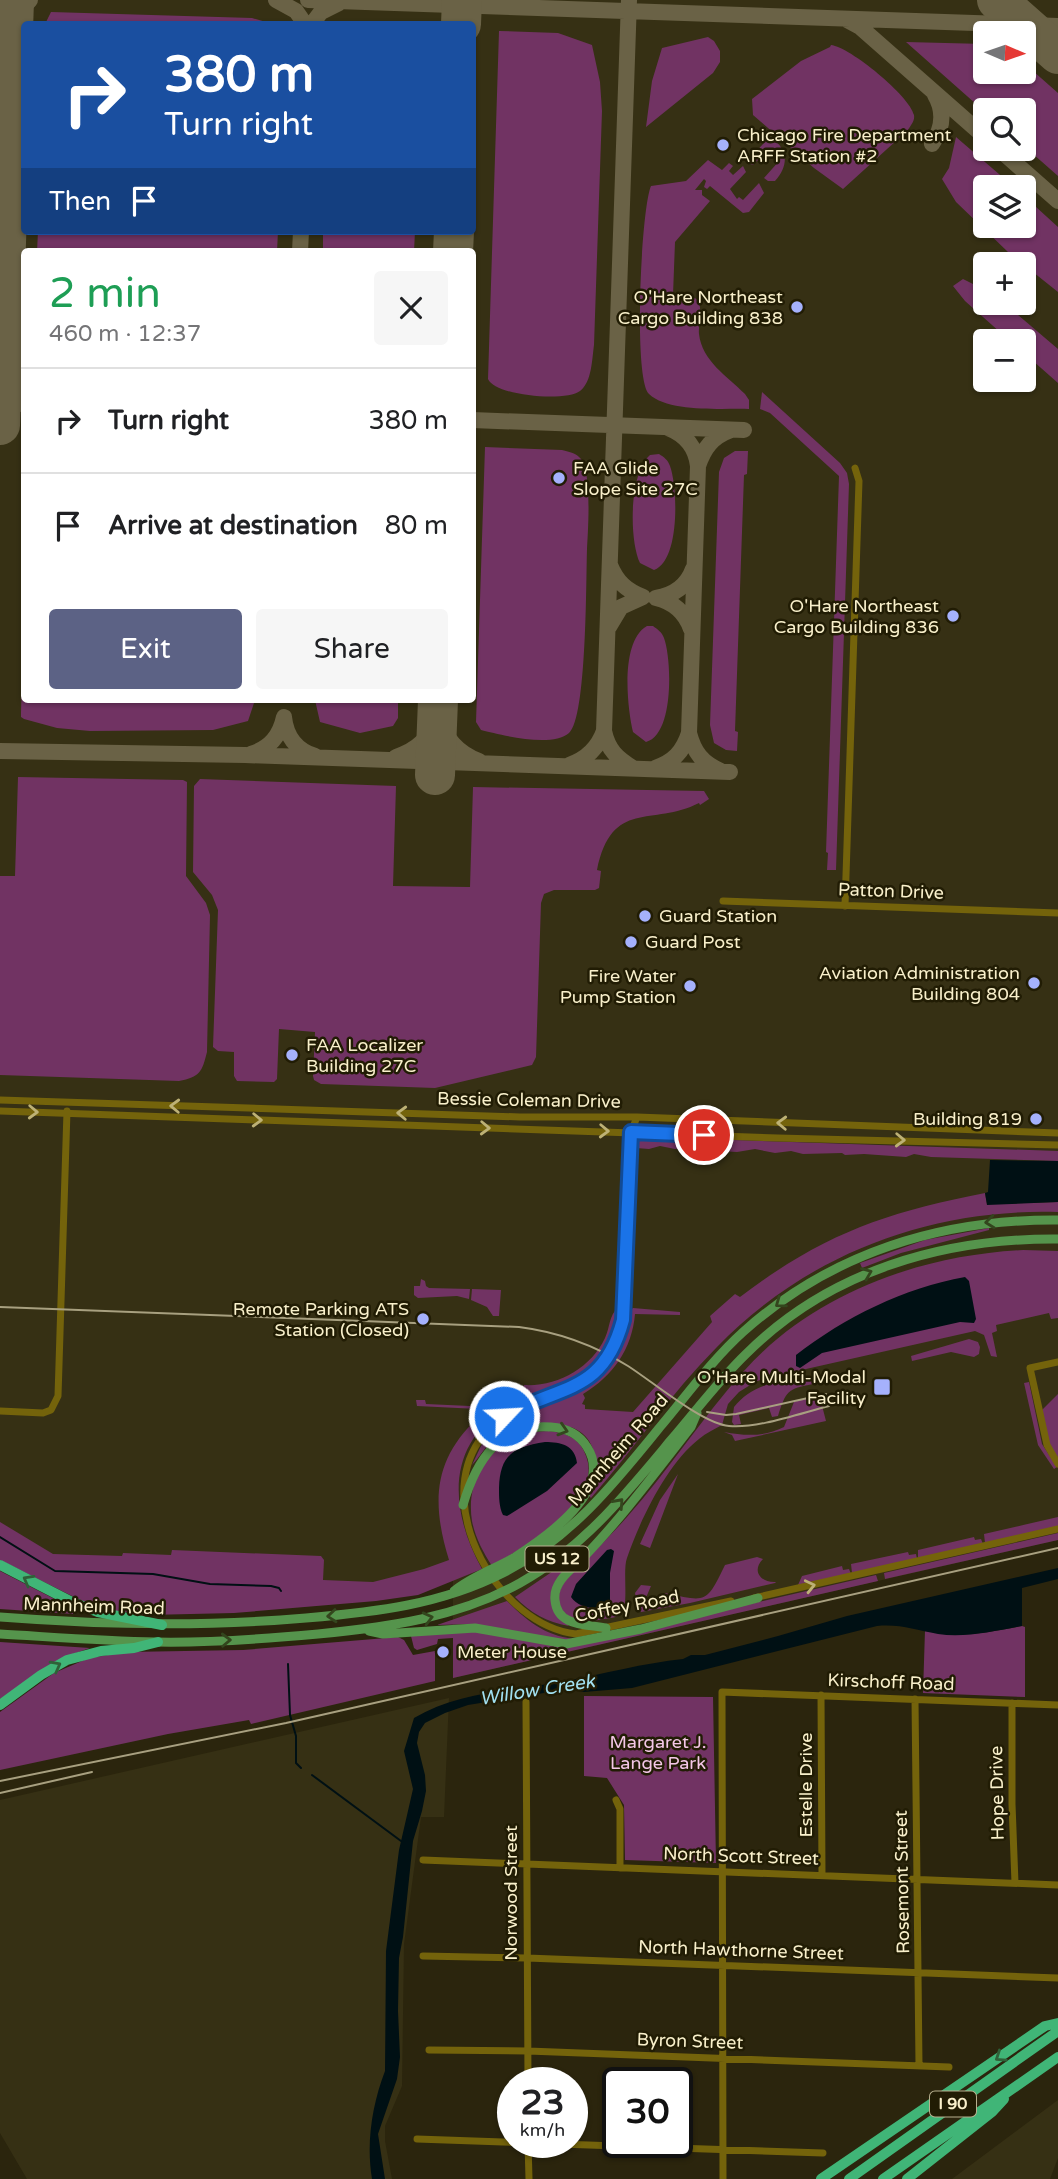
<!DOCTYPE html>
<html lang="en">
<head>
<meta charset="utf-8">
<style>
  :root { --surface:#fff; --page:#f6f6f6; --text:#202124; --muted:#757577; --line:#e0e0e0; --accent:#5c6285 }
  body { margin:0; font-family:"Varela Round",sans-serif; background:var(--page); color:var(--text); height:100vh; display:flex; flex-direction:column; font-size:26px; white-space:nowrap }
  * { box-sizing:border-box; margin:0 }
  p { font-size:23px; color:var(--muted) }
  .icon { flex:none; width:38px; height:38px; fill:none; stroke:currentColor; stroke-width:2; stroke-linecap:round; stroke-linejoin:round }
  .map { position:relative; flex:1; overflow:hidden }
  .panel { position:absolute; left:21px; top:248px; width:455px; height:455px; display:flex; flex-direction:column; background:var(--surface); border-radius:7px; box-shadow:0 2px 5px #0004 }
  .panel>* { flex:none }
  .guide { position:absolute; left:21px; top:21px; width:455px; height:214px; border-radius:7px; box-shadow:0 2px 5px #0004; background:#1a4fa0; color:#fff; overflow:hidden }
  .needle { width:46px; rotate:92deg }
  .controls { position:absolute; left:973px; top:21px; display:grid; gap:14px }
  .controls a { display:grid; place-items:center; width:63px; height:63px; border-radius:7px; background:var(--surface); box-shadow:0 2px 5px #0004; font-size:35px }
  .speed { position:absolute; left:497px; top:2067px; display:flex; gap:14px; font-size:35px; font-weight:700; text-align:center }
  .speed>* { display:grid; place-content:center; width:91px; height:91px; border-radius:50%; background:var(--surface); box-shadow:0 2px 5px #0004; line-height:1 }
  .speed small { font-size:18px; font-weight:400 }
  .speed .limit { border:4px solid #111; border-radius:10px; background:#fff; color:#111 }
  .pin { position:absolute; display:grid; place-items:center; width:60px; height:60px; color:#fff; margin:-30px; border:4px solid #fff; border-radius:50%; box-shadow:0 2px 7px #0007 }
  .me { position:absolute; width:77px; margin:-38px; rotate:65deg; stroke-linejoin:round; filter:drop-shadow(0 0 5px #0008) }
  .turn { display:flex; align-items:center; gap:24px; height:147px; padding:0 28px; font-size:32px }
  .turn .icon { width:91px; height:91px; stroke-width:2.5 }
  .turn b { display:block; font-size:49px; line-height:60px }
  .then { display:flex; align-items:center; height:66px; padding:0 28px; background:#0003; gap:14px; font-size:26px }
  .round { display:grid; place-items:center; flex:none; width:74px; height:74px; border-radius:7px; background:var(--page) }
  .headline { display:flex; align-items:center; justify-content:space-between; height:119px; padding:0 28px }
  h1 { font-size:42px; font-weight:600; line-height:52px; color:#1e9e55 }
  .cta { display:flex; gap:14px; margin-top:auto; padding:14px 28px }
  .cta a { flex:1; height:80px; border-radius:7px; background:var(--accent); color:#fff; font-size:28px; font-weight:600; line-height:80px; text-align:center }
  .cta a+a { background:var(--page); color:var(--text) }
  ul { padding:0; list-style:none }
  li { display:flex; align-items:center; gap:21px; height:105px; padding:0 28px; border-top:2px solid var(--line) }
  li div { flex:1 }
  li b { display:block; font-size:26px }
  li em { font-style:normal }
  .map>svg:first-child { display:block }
  .built { fill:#363014; fill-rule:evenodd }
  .green { fill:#713363 }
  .water { fill:#001014 }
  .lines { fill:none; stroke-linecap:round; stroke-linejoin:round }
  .stream { stroke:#001014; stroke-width:2 }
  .taxiway { stroke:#6a6246; stroke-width:16 }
  .runway { stroke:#6a6246; stroke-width:40 }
  .minor { stroke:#74630b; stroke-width:7 }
  .major { stroke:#55944c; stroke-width:9 }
  .highway { stroke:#40b577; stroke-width:10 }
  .tram { stroke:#a8a080; stroke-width:2 }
  .rail { stroke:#a8a080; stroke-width:2 }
  .oneway { stroke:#bdb175 }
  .oneway2 { stroke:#33461d }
  .oneway3 { stroke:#2f6138 }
  .route-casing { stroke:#114b97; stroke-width:18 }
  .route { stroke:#1a73e8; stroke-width:12 }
  .poi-dot { fill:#a5b1fc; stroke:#211c04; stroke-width:2.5 }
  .labels { text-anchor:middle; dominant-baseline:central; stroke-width:5; stroke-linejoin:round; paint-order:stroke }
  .shield { fill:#211c04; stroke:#b8b08f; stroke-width:2 }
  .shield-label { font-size:16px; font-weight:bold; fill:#f9f0cb }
  .poi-label { font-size:18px; fill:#f9f0cb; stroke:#211c04; text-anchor:end }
  .street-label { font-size:18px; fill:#f9f0cb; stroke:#211c04 }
  .park-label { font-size:18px; fill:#f4c7e7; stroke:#211c04 }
  .water-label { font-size:19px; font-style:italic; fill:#a2e1f1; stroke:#211c04 }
</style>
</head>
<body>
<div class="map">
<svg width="1058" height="2179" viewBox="0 0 1058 2179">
  <rect width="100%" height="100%" fill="#2b250d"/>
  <path class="built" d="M0 0H1058V1540L453 1678V1575L283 1601 0 1545ZM24 24H472V231H24ZM985 33H1024V72H985ZM985 110H1024V149H985ZM985 187H1024V226H985ZM24 252H472V700H24ZM985 264H1024V303H985ZM985 341H1024V380H985Z
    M449 1698 444 1817H421L404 1944 402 2086 385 2126V2141L392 2179H27L0 2133V1800Z
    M1058 2100V2158L1050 2179H952Z"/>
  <path class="green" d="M51 12 252 18 273 24H45Z
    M499 31 558 33 592 45 600 82 602 111 594 345C592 359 592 382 580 391 566 402 495 396 488 379Z
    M708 37 714 41 720 51V62L713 73 646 127 652 81 662 48Z
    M906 42 985 44V72H1024V63L1058 93V176L1024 146V110L985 112Z
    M831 45C850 47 910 96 914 115 915 121 911 125 908 130L843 189 814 168 753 115 752 99 801 61 830 47Z
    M764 134C786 144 792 162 775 181H768L764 178 780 160 769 149 753 165 746 162 764 143 759 138Z
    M956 137 1014 187H985V226H1024V196L1058 227V292L1008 252 956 202 942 179 949 168Z
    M708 160 722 170 729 163 733 166 729 171 733 175 743 166 746 172 730 189 737 199 739 197 743 200 759 183 764 193 749 212 743 213 710 186 707 189 704 187 706 181 704 179 695 190H702V195L710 201 675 242 673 295C680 296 694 294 698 301 703 310 698 325 699 334 702 361 727 376 745 394L749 400V409C723 408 669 413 649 394 633 379 641 209 651 186L686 181Z
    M38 231H278L277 252H37Z
    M323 231H415L414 252H323Z
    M963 279 985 290V303H1004L1058 349V383L1024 353V341H1010L965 301 953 286Z
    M762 392 840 463 847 473 849 484 836 870H827L828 853 826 852 839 476 770 413 760 409Z
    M485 447 562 450C570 452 576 453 581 459 592 474 588 530 587 549 586 578 587 718 569 733 552 748 501 735 481 730L476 722Z
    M735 451H748L747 474 744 475 735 731 738 732 737 751 726 750 714 743 710 725 719 472 724 458Z
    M659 454C664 457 668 460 670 466 678 488 680 561 654 570L640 563C629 540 629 473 650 455Z
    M24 609V700H255L248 721 213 730 90 731 57 728 24 719 21 717V712Z
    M647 626H653C657 629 662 632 664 638 672 660 674 735 646 742L633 732C627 707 620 641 647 626Z
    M315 700H398V718L393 726 360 733 320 722Z
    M18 777 183 780 187 782 186 876 206 903 210 915 207 1052C202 1072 200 1077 179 1081L0 1075V876H15Z
    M200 779 396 786 393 886 470 887 473 787 704 791 709 799 700 805 699 803C652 827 612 798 597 870L601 871 599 888 595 890H554L544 894 541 903 536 1057 532 1065 435 1088 321 1084 314 1080 313 1076 315 1032 279 1029 277 1079 274 1082 237 1081 234 1076V1052L218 1051 213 1047 218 910 212 895 193 872 194 786Z
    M644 1137 1058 1151V1161L931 1157 914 1154 906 1157 864 1154 845 1155 842 1153 803 1154 791 1151 775 1153 755 1149 737 1152 719 1151 709 1148 675 1149 660 1146 649 1149 636 1148 637 1143Z
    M985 1193 987 1204 1058 1202V1212C930 1208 807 1254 717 1347 671 1393 634 1449 591 1498L589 1496C602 1473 599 1432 566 1426 555 1424 540 1429 529 1431 519 1433 506 1433 497 1438 486 1444 480 1457 472 1465L481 1446 499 1425 516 1414 577 1388 617 1349 628 1312 633 1308 680 1312V1315L635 1314C632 1349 613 1376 583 1394L585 1398 582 1404 585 1405V1409L633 1412 712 1322 710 1316 735 1294 740 1297C823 1234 884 1213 985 1193Z
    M989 1228V1230L901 1253 862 1268 860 1263 925 1240Z
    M1023 1250 1058 1251V1318L1051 1319 1049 1313 996 1325 997 1331 992 1333 997 1357 991 1356 984 1335 975 1331 766 1378 755 1382 739 1392 728 1404 722 1425C715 1429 706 1433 699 1439 667 1464 640 1520 627 1558 622 1571 630 1609 620 1615 616 1618 609 1618 604 1619 578 1625 545 1615 564 1582 585 1560 607 1540 627 1517 668 1471 702 1418 743 1372 813 1293 921 1255 1023 1250Z
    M421 1279 425 1281 426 1286 429 1288 470 1289 469 1299 457 1296 418 1298 414 1295V1286H420Z
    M472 1289 501 1290 499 1316H493L487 1307 471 1300Z
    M618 1308 619 1316 617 1319H619C601 1392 562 1377 509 1407 444 1443 450 1512 482 1569L418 1595 376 1601 234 1613 148 1615 116 1611 82 1601 0 1560V1522L53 1554 122 1556 123 1553 171 1555 172 1550 321 1556 324 1560 323 1580 373 1582 424 1569 449 1560C432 1505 432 1460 478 1418V1409L417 1406 416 1400H425L426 1404 492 1407 493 1402C507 1402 519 1401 524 1385 557 1387 591 1368 605 1338 610 1327 609 1315 618 1308Z
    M969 1339 978 1342 980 1347 979 1354 974 1357 951 1352 912 1361 911 1356Z
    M812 1379 813 1384C787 1389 786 1391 778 1416L772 1417 769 1408 739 1415 741 1424 734 1425 732 1422 734 1407C747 1390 768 1382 790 1380 798 1379 803 1381 812 1379Z
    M1029 1382 1042 1444 1057 1467 1054 1469 1038 1445 1024 1383Z
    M819 1394 826 1421 735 1441 732 1435 724 1432C746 1436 763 1437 784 1427L794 1402Z
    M1058 1394V1459L1049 1445 1042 1410Z
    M549 1431C566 1433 580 1438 586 1456 604 1502 524 1547 492 1566 483 1552 475 1537 472 1521 464 1472 500 1431 549 1431Z
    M678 1474 650 1548 640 1544 660 1500Z
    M1058 1517V1526L985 1543 984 1534Z
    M1058 1533V1540L885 1579 884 1573Z
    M974 1537 975 1540 981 1539 983 1544 918 1558V1550Z
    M581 1552 583 1553 554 1583 563 1621 569 1626C546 1622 531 1613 515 1597Z
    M908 1552 909 1555 916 1554 917 1559 852 1573 851 1564Z
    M757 1557 763 1559C751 1571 761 1583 776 1582L775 1583 690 1603 641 1612 638 1610 635 1593 641 1585 651 1586 645 1600 660 1606 665 1593C707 1602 706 1604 725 1565Z
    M842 1566 843 1570 849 1569 851 1574 798 1585 802 1576Z
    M0 1571 74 1609 73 1614 0 1609Z
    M876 1575 878 1581 453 1678V1638L438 1639 437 1644 417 1650 414 1648 411 1636 459 1632H482L563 1647Z
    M507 1601C528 1622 548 1638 579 1639V1641L555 1640 473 1624 437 1625Z
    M1022 1626 1025 1627V1697L923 1693 925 1630C957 1639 990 1632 1022 1626Z
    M398 1637 404 1640 413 1655 435 1651V1681L251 1724 249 1720 168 1734 0 1770V1712L54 1673 89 1658 127 1652 243 1650Z
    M0 1642 90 1648 70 1655 0 1699Z
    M584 1696 713 1697 716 1863 625 1860 624 1805 607 1778 584 1776Z"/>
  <path class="water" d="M990 1160 1058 1161V1202L987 1205 985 1193 988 1192Z
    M965 1277 969 1281 976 1319 974 1323 960 1322 822 1353 800 1368 796 1366V1355C845 1317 904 1288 965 1277Z
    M545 1442C561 1442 575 1445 577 1463L547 1491 507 1516 503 1515C499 1507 499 1497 499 1488 500 1454 514 1447 545 1442Z
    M611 1549 614 1551 610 1573V1606C597 1610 579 1609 571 1597L576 1584 607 1550Z
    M1058 1568V1579L1022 1588V1626C995 1631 965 1638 938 1634 915 1630 901 1624 877 1626L632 1688 584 1692 569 1689 468 1705 445 1713 425 1723 419 1732 417 1743 425 1775 426 1791 422 1811 413 1841 403 1937 399 1958 398 2011 400 2057 397 2079 378 2134 385 2179H372C366 2143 372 2105 385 2071L386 1951 399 1850 413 1789 404 1751 414 1718C460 1691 514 1691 565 1681 603 1674 644 1663 683 1659L691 1655H705L778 1636 847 1616Z"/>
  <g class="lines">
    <path class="stream" d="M0 1537 55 1571 153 1574 210 1584 271 1586 279 1588 281 1591
      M288 1664 290 1715 296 1736V1763L301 1768
      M312 1775 401 1841"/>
    <path class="taxiway" d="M276 0 296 11 305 24
      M308 0 1058 26
      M629 0 604 731C608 750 617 758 633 768
      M0 1 8 11 13 29
      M847 20 860 27 985 137
      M312 24 321 12 339 3
      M13 29 16 15 30 0
      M932 144C943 128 945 112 935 95
      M999 149 1058 201
      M300 252 301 231
      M2 361C5 377 11 390 24 399
      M0 403 24 404
      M472 420 744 430
      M668 428C686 435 696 447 698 466 704 448 712 437 731 430
      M609 627 621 607 643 597C626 590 617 582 610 565
      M691 629C685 612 673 602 656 598 674 595 687 586 693 569
      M689 733 698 466
      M0 751 245 755 730 772
      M251 754C270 748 280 736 284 717 286 736 296 750 315 756
      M396 757C419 749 428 739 437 717 446 738 457 753 479 761
      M569 765C587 759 598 748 604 731
      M655 768C673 762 683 752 689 733 694 752 702 763 721 771"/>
    <path class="runway" d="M997 0 1058 54
      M461 24 462 0
      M453 252 454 231
      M0 425 14 0
      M435 775 438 700"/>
    <path class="minor" d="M723 901 1058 913
      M845 906 859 481 855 468
      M0 1100 520 1117H637L1058 1133
      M0 1111 778 1138 1058 1145
      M637 1117 631 1132 623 1320C620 1332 617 1344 611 1355 581 1403 511 1394 479 1441 433 1509 499 1625 576 1634L731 1601
      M1058 1362 1030 1368 1047 1445 1058 1464
      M0 1411 43 1413 51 1410 58 1396 67 1111
      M754 1598 1058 1529
      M821 1695 822 1875
      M915 1699 919 2065
      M526 1702 528 2082
      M1012 1703V1804L1015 1883
      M616 1800 620 1809V1868
      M423 1860 1058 1885
      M423 1956 527 1958 1058 1978
      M429 2050 528 2051 949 2067
      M417 2139 823 2153
      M528 2142 529 2179
      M723 2179 722 1692 1058 1705"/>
    <path class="major" d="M454 1591C472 1576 495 1569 515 1557 546 1537 615 1490 587 1447 579 1434 566 1428 551 1427 499 1423 476 1461 463 1505
      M0 1617C103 1625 203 1627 306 1618 375 1612 440 1605 503 1573 570 1539 614 1484 660 1427 687 1395 712 1360 743 1332 831 1253 941 1219 1058 1220
      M606 1628C587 1624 557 1627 555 1600 553 1583 569 1571 580 1561 621 1519 655 1473 691 1427L697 1413
      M369 1631 383 1634 475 1628 566 1644 641 1629 758 1598
      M0 1634C52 1637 104 1641 156 1642 210 1643 264 1639 318 1634 388 1627 457 1618 520 1583 583 1548 626 1494 671 1440 696 1411 719 1380 746 1354 829 1271 943 1238 1058 1239"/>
    <path class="highway" d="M0 1565 72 1602 98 1612 162 1625
      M0 1705 41 1675 67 1660 101 1651 134 1648 158 1642
      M821 2179 1045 2026 1058 2023
      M849 2179 1058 2031
      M883 2179 1058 2057
      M907 2179 992 2112 1004 2099"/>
    <path class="tram" d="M0 1307 519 1327C559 1332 594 1345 628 1366 653 1382 703 1424 729 1426 756 1429 801 1413 829 1406
      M707 1412 726 1415 736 1414 826 1394"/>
    <path class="rail" d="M0 1781 286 1723 1058 1548
      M0 1793 92 1772"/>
  </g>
  <defs><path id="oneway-chevron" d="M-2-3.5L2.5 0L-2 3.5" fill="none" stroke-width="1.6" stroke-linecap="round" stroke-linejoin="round" transform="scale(1.75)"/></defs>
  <g class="oneway">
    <use href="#oneway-chevron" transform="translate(175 1106) rotate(-178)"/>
    <use href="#oneway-chevron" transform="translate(33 1112) rotate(2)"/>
    <use href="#oneway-chevron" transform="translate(402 1113) rotate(-178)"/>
    <use href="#oneway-chevron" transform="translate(257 1120) rotate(2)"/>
    <use href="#oneway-chevron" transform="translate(782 1123) rotate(-178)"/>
    <use href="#oneway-chevron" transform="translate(485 1128) rotate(2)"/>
    <use href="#oneway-chevron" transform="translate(604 1131) rotate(2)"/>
    <use href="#oneway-chevron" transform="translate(900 1140) rotate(2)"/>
    <use href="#oneway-chevron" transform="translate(810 1586) rotate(-13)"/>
  </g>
  <g class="oneway2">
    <use href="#oneway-chevron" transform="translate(990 1222) rotate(174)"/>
    <use href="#oneway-chevron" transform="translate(867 1273) rotate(-22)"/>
    <use href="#oneway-chevron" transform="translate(780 1303) rotate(144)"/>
    <use href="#oneway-chevron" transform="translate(563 1430) rotate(17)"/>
    <use href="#oneway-chevron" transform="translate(619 1503) rotate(-48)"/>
    <use href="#oneway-chevron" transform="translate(332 1616) rotate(175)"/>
    <use href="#oneway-chevron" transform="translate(428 1618) rotate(-14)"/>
    <use href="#oneway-chevron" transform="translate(226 1640) rotate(-2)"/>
  </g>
  <g class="oneway3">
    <use href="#oneway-chevron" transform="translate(28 1580) rotate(-151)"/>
    <use href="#oneway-chevron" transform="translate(56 1666) rotate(-28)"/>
    <use href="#oneway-chevron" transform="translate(1000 2057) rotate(146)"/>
  </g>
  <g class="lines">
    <g class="route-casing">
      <path id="route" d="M504 1416C562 1384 603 1394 623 1320L631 1132 704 1135"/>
    </g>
    <use href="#route" class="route"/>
  </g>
  <g class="poi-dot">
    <circle cx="723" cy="145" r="7"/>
    <circle cx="797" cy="307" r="7"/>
    <circle cx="559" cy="478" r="7"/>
    <circle cx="953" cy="616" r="7"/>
    <circle cx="645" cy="916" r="7"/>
    <circle cx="631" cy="942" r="7"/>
    <circle cx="1034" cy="983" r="7"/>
    <circle cx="690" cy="986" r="7"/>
    <circle cx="292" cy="1055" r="7"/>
    <circle cx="1036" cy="1119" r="7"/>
    <circle cx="423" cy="1319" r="7"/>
    <rect x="873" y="1378" width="18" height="18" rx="3.5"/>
    <circle cx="443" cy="1652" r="7"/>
  </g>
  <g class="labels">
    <g class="shield">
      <rect x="525.5" y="1546.5" width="63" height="25" rx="5"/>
      <rect x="930" y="2091.5" width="46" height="25" rx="5"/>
    </g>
    <g class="shield-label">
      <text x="557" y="1559">US 12</text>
      <text x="953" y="2104">I 90</text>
    </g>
    <g class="poi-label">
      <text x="737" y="135" text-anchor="start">Chicago Fire Department<tspan x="737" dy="21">ARFF Station #2</tspan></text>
      <text x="783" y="297">O'Hare Northeast<tspan x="783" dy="21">Cargo Building 838</tspan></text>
      <text x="573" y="468" text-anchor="start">FAA Glide<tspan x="573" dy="21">Slope Site 27C</tspan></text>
      <text x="939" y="606">O'Hare Northeast<tspan x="939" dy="21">Cargo Building 836</tspan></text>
      <text x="659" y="916" text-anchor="start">Guard Station</text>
      <text x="645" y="942" text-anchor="start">Guard Post</text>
      <text x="1020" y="973">Aviation Administration<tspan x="1020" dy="21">Building 804</tspan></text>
      <text x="676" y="976">Fire Water<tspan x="676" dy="21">Pump Station</tspan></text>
      <text x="306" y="1045" text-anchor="start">FAA Localizer<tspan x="306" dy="21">Building 27C</tspan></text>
      <text x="1022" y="1119">Building 819</text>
      <text x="409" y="1309">Remote Parking ATS<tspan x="409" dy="21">Station (Closed)</tspan></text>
      <text x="866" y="1377">O'Hare Multi-Modal<tspan x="866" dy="21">Facility</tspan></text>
      <text x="457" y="1652" text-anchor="start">Meter House</text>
    </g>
    <g class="street-label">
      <text transform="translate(891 891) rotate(2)">Patton Drive</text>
      <text transform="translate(529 1100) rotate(1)">Bessie Coleman Drive</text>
      <text transform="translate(618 1450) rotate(-49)">Mannheim Road</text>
      <text transform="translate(94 1606) rotate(2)">Mannheim Road</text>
      <text transform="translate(627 1606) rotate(-11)">Coffey Road</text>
      <text transform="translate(891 1682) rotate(2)">Kirschoff Road</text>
      <text transform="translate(806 1785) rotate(-90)">Estelle Drive</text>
      <text transform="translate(997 1793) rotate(-91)">Hope Drive</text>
      <text transform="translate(741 1856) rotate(2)">North Scott Street</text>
      <text transform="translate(902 1882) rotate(-91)">Rosemont Street</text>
      <text transform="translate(511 1893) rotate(-90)">Norwood Street</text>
      <text transform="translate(741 1950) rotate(2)">North Hawthorne Street</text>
      <text transform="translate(690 2041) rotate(2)">Byron Street</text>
    </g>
    <g class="park-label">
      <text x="658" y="1742">Margaret J.<tspan x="658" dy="21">Lange Park</tspan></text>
    </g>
    <g class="water-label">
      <text transform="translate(537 1690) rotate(-9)">Willow Creek</text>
    </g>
  </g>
</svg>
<div class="controls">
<a><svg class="needle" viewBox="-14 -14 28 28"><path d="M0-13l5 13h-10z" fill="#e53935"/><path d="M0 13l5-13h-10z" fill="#757577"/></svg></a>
<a><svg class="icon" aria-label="search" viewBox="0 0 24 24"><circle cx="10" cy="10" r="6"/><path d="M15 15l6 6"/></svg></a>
<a><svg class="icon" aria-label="layers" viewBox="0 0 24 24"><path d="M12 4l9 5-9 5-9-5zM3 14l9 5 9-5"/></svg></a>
<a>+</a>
<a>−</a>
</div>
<div class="speed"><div>23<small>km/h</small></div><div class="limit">30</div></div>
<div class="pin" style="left:704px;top:1135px;background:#d93025"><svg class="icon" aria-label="arrive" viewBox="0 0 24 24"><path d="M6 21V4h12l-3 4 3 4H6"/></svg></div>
<svg class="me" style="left:504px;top:1416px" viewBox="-20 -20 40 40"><circle r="17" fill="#1a73e8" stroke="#fff" stroke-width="3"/><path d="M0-11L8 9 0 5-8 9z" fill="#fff"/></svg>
<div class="guide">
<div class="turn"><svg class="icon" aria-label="right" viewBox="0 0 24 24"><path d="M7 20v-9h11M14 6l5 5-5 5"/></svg><div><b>380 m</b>Turn right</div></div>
<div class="then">Then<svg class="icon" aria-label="arrive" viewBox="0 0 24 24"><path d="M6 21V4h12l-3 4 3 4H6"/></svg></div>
</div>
<section class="panel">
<div class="headline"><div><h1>2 min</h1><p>460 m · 12:37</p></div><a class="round"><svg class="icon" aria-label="close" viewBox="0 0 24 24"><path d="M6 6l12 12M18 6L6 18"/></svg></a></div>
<ul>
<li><svg class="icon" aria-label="right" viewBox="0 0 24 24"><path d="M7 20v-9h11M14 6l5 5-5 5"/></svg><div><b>Turn right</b></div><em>380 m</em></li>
<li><svg class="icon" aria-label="arrive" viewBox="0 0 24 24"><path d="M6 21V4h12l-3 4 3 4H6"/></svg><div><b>Arrive at destination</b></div><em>80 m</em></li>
</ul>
<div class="cta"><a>Exit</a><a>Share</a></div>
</section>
</div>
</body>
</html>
